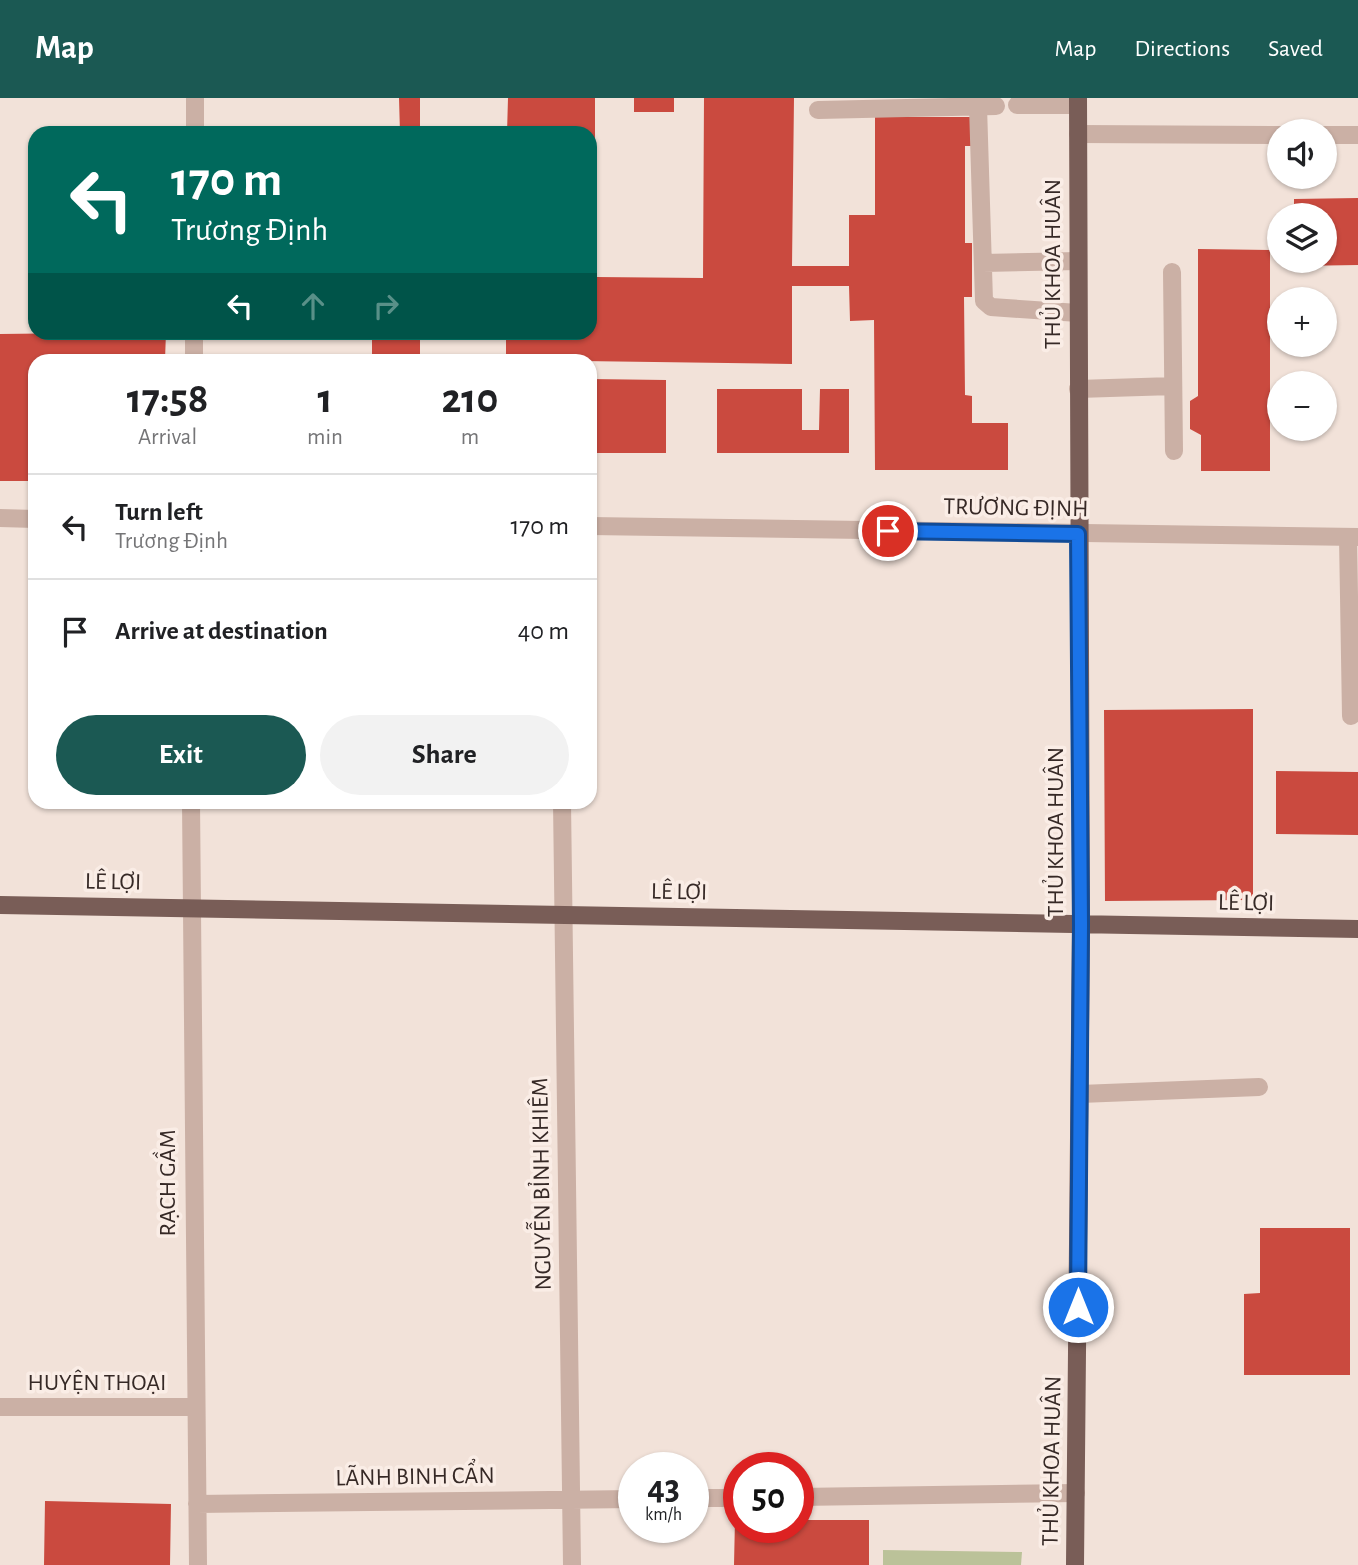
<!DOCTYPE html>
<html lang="en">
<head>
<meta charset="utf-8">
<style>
  :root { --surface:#fff; --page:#f2f2f2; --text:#202124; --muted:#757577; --line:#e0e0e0; --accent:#1b5953 }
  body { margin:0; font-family:"Alegreya Sans",sans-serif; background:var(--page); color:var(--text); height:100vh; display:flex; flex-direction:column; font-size:26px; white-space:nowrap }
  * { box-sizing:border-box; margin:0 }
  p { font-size:23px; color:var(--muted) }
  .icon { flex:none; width:38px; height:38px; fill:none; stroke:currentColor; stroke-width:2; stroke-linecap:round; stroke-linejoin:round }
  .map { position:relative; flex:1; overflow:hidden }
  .side { position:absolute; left:28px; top:256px; width:569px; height:455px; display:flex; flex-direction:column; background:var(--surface); border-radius:21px; box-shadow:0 2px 5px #0004 }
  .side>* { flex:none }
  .hud { position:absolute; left:28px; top:28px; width:569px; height:214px; border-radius:21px; box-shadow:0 2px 5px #0004; background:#00695c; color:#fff; overflow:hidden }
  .controls { position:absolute; left:1267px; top:21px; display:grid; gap:14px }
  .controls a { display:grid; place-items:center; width:70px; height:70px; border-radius:50%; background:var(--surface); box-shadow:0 2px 5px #0004; font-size:35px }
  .speed { position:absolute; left:618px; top:1354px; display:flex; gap:14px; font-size:35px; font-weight:700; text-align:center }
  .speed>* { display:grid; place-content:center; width:91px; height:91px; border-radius:50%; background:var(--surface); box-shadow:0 2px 5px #0004; line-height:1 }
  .speed small { font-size:18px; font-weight:400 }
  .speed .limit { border:10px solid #d22; background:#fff; color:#111 }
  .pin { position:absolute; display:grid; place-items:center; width:60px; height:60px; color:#fff; margin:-30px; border:4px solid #fff; border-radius:50%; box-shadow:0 2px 7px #0007 }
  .me { position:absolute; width:77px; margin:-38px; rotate:0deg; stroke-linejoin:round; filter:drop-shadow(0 0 5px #0008) }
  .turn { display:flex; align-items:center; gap:24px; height:147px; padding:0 28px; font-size:32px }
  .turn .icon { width:91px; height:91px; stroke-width:2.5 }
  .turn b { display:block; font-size:49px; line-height:60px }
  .lanes { display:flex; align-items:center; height:66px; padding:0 28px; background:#0003; justify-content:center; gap:35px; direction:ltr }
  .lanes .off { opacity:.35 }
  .eta { display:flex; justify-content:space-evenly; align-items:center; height:119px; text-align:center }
  .eta b { font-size:42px; font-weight:700; line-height:49px }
  .button { display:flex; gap:14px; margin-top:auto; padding:14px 28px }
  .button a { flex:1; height:80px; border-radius:42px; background:var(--accent); color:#fff; font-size:28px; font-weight:700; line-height:80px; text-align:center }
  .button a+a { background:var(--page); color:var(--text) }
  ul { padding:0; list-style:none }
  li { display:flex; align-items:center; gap:21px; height:105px; padding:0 28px; border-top:2px solid var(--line) }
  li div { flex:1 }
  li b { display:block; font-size:26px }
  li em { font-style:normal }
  header { display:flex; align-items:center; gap:42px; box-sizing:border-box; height:98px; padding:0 35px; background:var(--accent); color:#fff }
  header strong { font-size:33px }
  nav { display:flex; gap:38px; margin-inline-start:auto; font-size:24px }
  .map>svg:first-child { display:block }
  .green { fill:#bbc299 }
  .building { fill:#ca4a3f }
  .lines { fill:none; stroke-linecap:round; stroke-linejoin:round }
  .minor { stroke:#cbb0a5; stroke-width:18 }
  .major { stroke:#795d57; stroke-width:18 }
  .route-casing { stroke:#114b97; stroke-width:18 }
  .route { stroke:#1a73e8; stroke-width:12 }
  .labels { text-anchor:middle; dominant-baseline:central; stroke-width:7; stroke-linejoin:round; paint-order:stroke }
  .street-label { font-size:24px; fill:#362926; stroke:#faede6 }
</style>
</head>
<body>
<header>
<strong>Map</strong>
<nav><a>Map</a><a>Directions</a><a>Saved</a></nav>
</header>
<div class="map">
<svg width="1358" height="1467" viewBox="0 0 1358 1467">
  <rect width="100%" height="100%" fill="#f2e2d9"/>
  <path class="green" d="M883 1452 1022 1454 1021 1467H883Z"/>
  <path class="building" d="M399 0H420V35H400Z
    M508 0H595V179L703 180 704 0H794L792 168H849V117H875V19H974L975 48H965V145H972V199H964L965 297 972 298V325H1008V372H875L874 222 850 223 849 188H792V266L506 262V234H590V35H507Z
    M634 0H674V14H634Z
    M1358 100V167L1296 168V163H1325V117H1294V101Z
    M1198 151 1270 152V373H1201V337L1190 331V303L1198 298Z
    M166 234 165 262H35V383H0V236Z
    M372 234H420V262H372Z
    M590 281 666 282V355H590Z
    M717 291H802V332H819L820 291H849V355H717Z
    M1253 611V802L1105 803 1104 612Z
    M1276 673 1358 674V737L1276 736Z
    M1260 1130H1350V1277H1244V1196L1260 1195Z
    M45 1403 171 1406 170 1467H44Z
    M735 1421H738V1430H798V1422H869V1467H734Z"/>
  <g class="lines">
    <path class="minor" d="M1017 7H1078
      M978 8 984 203 991 209 1078 215
      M818 12 996 8
      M195 35V0
      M1078 36 1279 37
      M1325 37H1358
      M983 165 1078 163
      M1172 174 1174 353
      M194 262V234
      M1078 291 1173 288
      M0 420 35 421
      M590 428 1358 439
      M1348 439 1351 618
      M191 704 198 1467
      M562 704 572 1467
      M1080 996 1259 989
      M0 1309H194
      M798 1399 1076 1395
      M693 1400H738
      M197 1406 634 1401"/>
    <path class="major" d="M0 807 1358 831
      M1075 1467 1081 827 1078 0"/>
  </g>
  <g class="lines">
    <g class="route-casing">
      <path id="route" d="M888 433 1078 436 1081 827 1078 1209"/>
    </g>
    <use href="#route" class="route"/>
  </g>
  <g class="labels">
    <g class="street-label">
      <text transform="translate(1053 166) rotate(-90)">THỦ KHOA HUÂN</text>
      <text transform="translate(1016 410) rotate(1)">TRƯƠNG ĐỊNH</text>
      <text transform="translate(1056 734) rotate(-90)">THỦ KHOA HUÂN</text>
      <text transform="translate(113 784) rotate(1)">LÊ LỢI</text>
      <text transform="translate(679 794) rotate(1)">LÊ LỢI</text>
      <text transform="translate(1246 805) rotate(1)">LÊ LỢI</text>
      <text transform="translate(168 1085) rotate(-90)">RẠCH GẦM</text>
      <text transform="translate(542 1086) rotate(-91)">NGUYỄN BỈNH KHIÊM</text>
      <text x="97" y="1285">HUYỆN THOẠI</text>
      <text transform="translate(1052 1363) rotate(-89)">THỦ KHOA HUÂN</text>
      <text transform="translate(415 1379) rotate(-1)">LÃNH BINH CẨN</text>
    </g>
  </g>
</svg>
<div class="controls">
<a><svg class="icon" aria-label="sound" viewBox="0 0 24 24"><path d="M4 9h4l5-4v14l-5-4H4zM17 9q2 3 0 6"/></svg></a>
<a><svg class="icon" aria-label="layers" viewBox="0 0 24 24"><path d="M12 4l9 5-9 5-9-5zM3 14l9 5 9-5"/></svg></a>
<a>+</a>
<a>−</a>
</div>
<div class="speed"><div>43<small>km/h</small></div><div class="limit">50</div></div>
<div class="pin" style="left:888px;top:433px;background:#d93025"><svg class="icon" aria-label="arrive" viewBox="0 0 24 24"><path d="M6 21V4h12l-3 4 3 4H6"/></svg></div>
<svg class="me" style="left:1078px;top:1209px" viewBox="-20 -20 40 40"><circle r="17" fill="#1a73e8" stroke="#fff" stroke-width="3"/><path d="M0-11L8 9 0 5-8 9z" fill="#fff"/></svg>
<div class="hud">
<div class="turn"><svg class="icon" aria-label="left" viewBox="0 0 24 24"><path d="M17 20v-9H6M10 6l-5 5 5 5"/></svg><div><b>170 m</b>Trương Định</div></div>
<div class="lanes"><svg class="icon" aria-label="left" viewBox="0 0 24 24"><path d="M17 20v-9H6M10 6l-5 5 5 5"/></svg><svg class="icon off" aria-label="ahead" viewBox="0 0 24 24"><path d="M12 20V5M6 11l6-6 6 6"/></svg><svg class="icon off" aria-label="right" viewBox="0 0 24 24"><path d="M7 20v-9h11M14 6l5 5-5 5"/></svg></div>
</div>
<section class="side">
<div class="eta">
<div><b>17:58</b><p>Arrival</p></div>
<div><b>1</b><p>min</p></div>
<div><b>210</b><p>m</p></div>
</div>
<ul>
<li><svg class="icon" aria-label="left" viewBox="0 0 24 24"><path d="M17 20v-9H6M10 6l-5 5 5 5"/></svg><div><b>Turn left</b><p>Trương Định</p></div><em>170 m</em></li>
<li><svg class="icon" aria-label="arrive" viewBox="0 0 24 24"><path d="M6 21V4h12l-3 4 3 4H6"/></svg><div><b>Arrive at destination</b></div><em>40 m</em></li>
</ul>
<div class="button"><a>Exit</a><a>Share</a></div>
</section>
</div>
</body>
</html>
